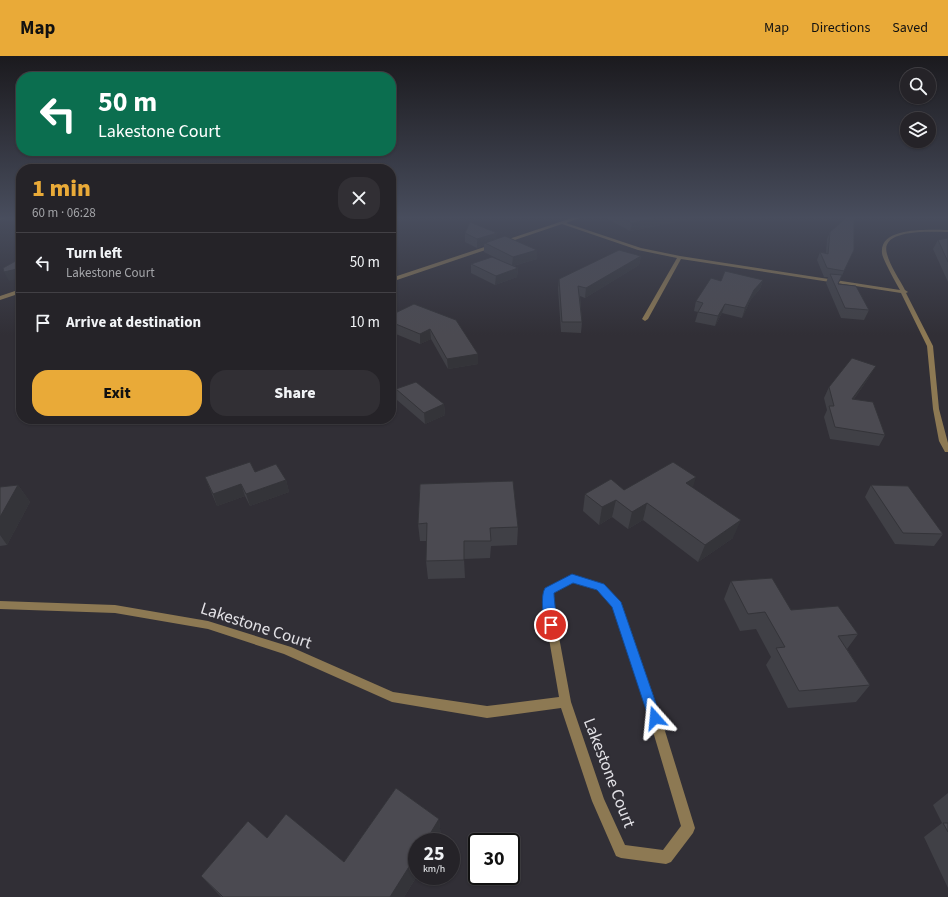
<!DOCTYPE html>
<html lang="en">
<head>
<meta charset="utf-8">
<style>
  :root { --surface:#252328; --page:#312f34; --text:#f1f3f6; --muted:#a3a4a8; --line:#424045; --accent:#e9aa38 }
  body { margin:0; font-family:"Source Sans 3",sans-serif; background:var(--page); color:var(--text); height:100vh; display:flex; flex-direction:column; font-size:15px; white-space:nowrap }
  * { box-sizing:border-box; margin:0 }
  p { font-size:13px; color:var(--muted) }
  .icon { flex:none; width:22px; height:22px; fill:none; stroke:currentColor; stroke-width:2; stroke-linecap:round; stroke-linejoin:round }
  .map { position:relative; flex:1; overflow:hidden }
  .side { position:absolute; left:16px; top:108px; width:380px; height:260px; display:flex; flex-direction:column; background:var(--surface); border-radius:16px; box-shadow:0 1px 3px #0004,0 0 0 1px var(--line) }
  .side>* { flex:none }
  .guide { position:absolute; left:16px; top:16px; width:380px; height:84px; border-radius:16px; box-shadow:0 1px 3px #0004,0 0 0 1px var(--line); background:#0b6e4f; color:#fff; overflow:hidden }
  .tools { position:absolute; left:900px; top:12px; display:grid; gap:8px }
  .tools a { display:grid; place-items:center; width:36px; height:36px; border-radius:50%; background:var(--surface); box-shadow:0 1px 3px #0004,0 0 0 1px var(--line); font-size:20px }
  .speed { position:absolute; left:408px; top:777px; display:flex; gap:8px; font-size:20px; font-weight:700; text-align:center }
  .speed>* { display:grid; place-content:center; width:52px; height:52px; border-radius:50%; background:var(--surface); box-shadow:0 1px 3px #0004,0 0 0 1px var(--line); line-height:1 }
  .speed small { font-size:10px; font-weight:400 }
  .speed .limit { border:2px solid #111; border-radius:6px; background:#fff; color:#111 }
  .pin { position:absolute; display:grid; place-items:center; width:34px; height:34px; color:#fff; margin:-17px; border:2px solid #fff; border-radius:50%; box-shadow:0 1px 4px #0007 }
  .me { position:absolute; width:44px; margin:-22px; rotate:342deg; stroke-linejoin:round; filter:drop-shadow(0 0 3px #0008) }
  .turn { display:flex; align-items:center; gap:14px; height:84px; padding:0 16px; font-size:18px }
  .turn .icon { width:52px; height:52px; stroke-width:2.5 }
  .turn b { display:block; font-size:28px; line-height:34px }
  .round { display:grid; place-items:center; flex:none; width:42px; height:42px; border-radius:16px; background:var(--page) }
  .summary { display:flex; align-items:center; justify-content:space-between; height:68px; padding:0 16px }
  h1 { font-size:24px; font-weight:800; line-height:30px; color:var(--accent) }
  .button { display:flex; gap:8px; margin-top:auto; padding:8px 16px }
  .button a { flex:1; height:46px; border-radius:16px; background:var(--accent); color:#111; font-size:16px; font-weight:800; line-height:46px; text-align:center }
  .button a+a { background:var(--page); color:var(--text) }
  ul { padding:0; list-style:none }
  li { display:flex; align-items:center; gap:12px; height:60px; padding:0 16px; border-top:1px solid var(--line) }
  li div { flex:1 }
  li b { display:block; font-size:15px }
  li em { font-style:normal }
  header { display:flex; align-items:center; gap:24px; box-sizing:border-box; height:56px; padding:0 20px; background:var(--accent); color:#111 }
  header strong { font-size:19px }
  nav { display:flex; gap:22px; margin-inline-start:auto; font-size:14px }
  .map>svg:first-child { display:block }
  .lines { fill:none; stroke-linecap:round; stroke-linejoin:round }
  .street { fill:#8d7953; fill-rule:evenodd }
  .wall { fill:#404046 }
  .shaded-wall { fill:#343439 }
  .building { fill:#4b4a51; stroke:#343439 }
  .route { fill:#1a73e8; stroke:#114b97 }
  .labels { text-anchor:middle; dominant-baseline:central; stroke-width:3.5; stroke-linejoin:round; paint-order:stroke }
  .near-street-label { font-size:17px; fill:#e2e1e6; stroke:#312f36 }
</style>
</head>
<body>
<header>
<strong>Map</strong>
<nav><a>Map</a><a>Directions</a><a>Saved</a></nav>
</header>
<div class="map">
<svg width="948" height="841" viewBox="0 0 948 841">
  <rect width="100%" height="100%" fill="#312f36"/>
  <g class="lines">
    <path class="street" d="M10 161 9 162 0 164V162Z
      M575 161H582L566 167 641 192 680 200 900 234C896 227 882 202 882 197 879 170 931 174 948 174V176C933 176 879 172 887 198 890 210 900 224 905 234L908 236 906 237 933 290 939 353 948 387V396H945L939 385 933 353 927 290 901 237 681 203 648 263 645 265 642 263 677 202 638 194 562 168 391 226V222Z
      M21 233V237L0 244V240Z
      M572 519 603 528 622 549 661 662 695 772 693 777 671 806 666 808 621 802 616 800 592 745 561 652 487 662 392 646 284 598 208 573 115 557 0 553V545L115 549 208 565 291 591 393 636 487 650 559 641 544 554V535L546 532ZM573 527 597 534 613 551 649 662 681 770 663 794 625 789 604 743 571 646 554 554V537Z"/>
  </g>
  <path class="wall" d="M4 161H21V182L19 183 15 174 13 164H5Z
    M604 161H702L630 175Z
    M830 176 854 194 838 228 869 254 864 264 841 262 826 227 828 221H824L817 204 820 196 826 197 827 183Z
    M465 177 497 183 537 203 513 210 518 212 517 221 495 229 471 217V208L500 204 484 196V189L477 192 465 186Z
    M948 182V226L933 193 938 184Z
    M641 200 639 209 585 242 580 240 582 266 581 277 561 276 558 233 559 223Z
    M763 224 760 233 751 243 742 262 722 257 715 270 695 266 698 256 694 255 696 245 721 225Z
    M414 248 478 298V308L448 313 431 283 420 288 391 276V259Z
    M870 320 854 343 885 379 879 390 830 383 824 361 827 354 824 342 829 331Z
    M396 333 444 348 445 359 425 368 397 344Z
    M255 416 286 424 289 436 250 450 245 440 217 450 205 421Z
    M420 428 518 471 517 489 491 490 490 502 464 503 465 522 428 523 426 505 427 485H420L418 468Z
    M18 429 30 446 7 489 0 490V431Z
    M871 429 943 478 934 490 895 488 865 441Z
    M693 432 733 482 698 506 643 464 628 473 612 461 599 469 583 455 585 438 624 434Z
    M731 525 791 554 858 578 847 593 870 629 856 646 788 652 766 609 771 601 756 573 740 575 724 543Z
    M396 732 439 763 441 782 438 786H417V820L404 841H221L201 820 248 765 267 782 286 758 344 806Z
    M948 737V832L924 781 942 767 933 749Z"/>
  <path class="shaded-wall" d="M662 161H702L630 175 632 167Z
    M21 173V182L19 183 15 174Z
    M497 177 496 185 485 187 484 189 477 192V183Z
    M537 194V203L512 210 513 201Z
    M641 200 639 209 585 242 586 232Z
    M21 212V222L9 225 4 216Z
    M518 212 517 221 495 229 496 220Z
    M763 224 760 233 751 243 742 262 745 252 754 234Z
    M725 248 722 257 715 270 718 260Z
    M430 273 431 283 420 288V278Z
    M478 298V308L448 313 447 303Z
    M876 310 870 320 846 354 852 343Z
    M444 348 445 359 425 368 424 357Z
    M696 421 691 438 686 427Z
    M286 424 289 436 250 450 246 438Z
    M241 428 245 440 217 450 213 438Z
    M18 429 30 446 7 489 0 479V461Z
    M616 444 612 461 599 469 602 451Z
    M647 447 643 464 628 473 632 456Z
    M741 464 733 482 698 506 705 489Z
    M439 763 441 782 438 786H425Z
    M417 798V820L404 841H390Z"/>
  <path class="building" d="M13 161H21V173L15 174Z
    M620 161H662L632 167Z
    M847 161H854V194L844 215 827 212 820 196 828 198 830 176Z
    M470 166 497 177 477 183 465 177Z
    M505 180 537 194 513 201 485 187Z
    M948 182V206L938 184Z
    M619 194 641 200 586 232 578 230 582 266H562L559 223Z
    M492 201 518 212 496 220 471 208Z
    M21 202V212L4 216 3 212Z
    M725 215 763 224 754 234 745 252 725 248 718 260 698 256 703 247 696 245 711 222 721 225Z
    M830 218 842 219 838 228 856 230 869 254 845 252Z
    M414 248 456 264 478 298 447 303 430 273 420 278 391 266V259Z
    M852 302 876 310 852 343 873 346 885 379 835 371 829 350H834L829 331Z
    M416 326 444 348 424 357 396 333Z
    M250 406 255 416 276 408 286 424 246 438 241 428 213 438 205 421Z
    M673 406 696 421 686 427 741 464 705 489 647 447 632 456 616 444 602 451 585 438 611 423 624 434Z
    M513 425 518 471 490 472 491 485H464V504L426 505 427 467 418 468 420 428Z
    M18 429 0 461V431Z
    M871 429 908 430 943 478 903 477Z
    M772 522 791 554 838 550 858 578 838 580 870 629 799 635 776 592 785 591 765 556 748 558 731 525Z
    M396 732 439 763 425 786H417V798L390 841H223L201 820 248 765 267 782 286 758 344 806Z
    M943 767H948V776Z"/>
  <linearGradient id="sky" x2="0" y2="1"><stop stop-color="#1b1a1e"/><stop offset="0.58" stop-color="#484d5d"/><stop offset="1" stop-color="#484d5d" stop-opacity="0"/></linearGradient>
  <rect width="948" height="279" fill="url(#sky)"/>
  <path class="route" d="M572 518 604 528 621 546 661 662 659 666 655 668 650 666 612 551 597 534 573 527 554 537C554 545 558 568 556 573L551 574 547 573C543 564 540 540 545 532Z"/>
  <g class="labels">
    <g class="near-street-label">
      <text transform="translate(256 570) rotate(18)">Lakestone Court</text>
      <text transform="translate(609 717) rotate(69)">Lakestone Court</text>
    </g>
  </g>
</svg>
<div class="tools">
<a><svg class="icon" aria-label="search" viewBox="0 0 24 24"><circle cx="10" cy="10" r="6"/><path d="M15 15l6 6"/></svg></a>
<a><svg class="icon" aria-label="layers" viewBox="0 0 24 24"><path d="M12 4l9 5-9 5-9-5zM3 14l9 5 9-5"/></svg></a>
</div>
<div class="speed"><div>25<small>km/h</small></div><div class="limit">30</div></div>
<div class="pin" style="left:551px;top:569px;background:#d93025"><svg class="icon" aria-label="arrive" viewBox="0 0 24 24"><path d="M6 21V4h12l-3 4 3 4H6"/></svg></div>
<svg class="me" style="left:655px;top:662px" viewBox="-20 -20 40 40"><path d="M0-17L14 15 0 8-14 15z" fill="#1a73e8" stroke="#fff" stroke-width="4"/></svg>
<div class="guide">
<div class="turn"><svg class="icon" aria-label="left" viewBox="0 0 24 24"><path d="M17 20v-9H6M10 6l-5 5 5 5"/></svg><div><b>50 m</b>Lakestone Court</div></div>
</div>
<section class="side">
<div class="summary"><div><h1>1 min</h1><p>60 m · 06:28</p></div><a class="round"><svg class="icon" aria-label="close" viewBox="0 0 24 24"><path d="M6 6l12 12M18 6L6 18"/></svg></a></div>
<ul>
<li><svg class="icon" aria-label="left" viewBox="0 0 24 24"><path d="M17 20v-9H6M10 6l-5 5 5 5"/></svg><div><b>Turn left</b><p>Lakestone Court</p></div><em>50 m</em></li>
<li><svg class="icon" aria-label="arrive" viewBox="0 0 24 24"><path d="M6 21V4h12l-3 4 3 4H6"/></svg><div><b>Arrive at destination</b></div><em>10 m</em></li>
</ul>
<div class="button"><a>Exit</a><a>Share</a></div>
</section>
</div>
</body>
</html>
